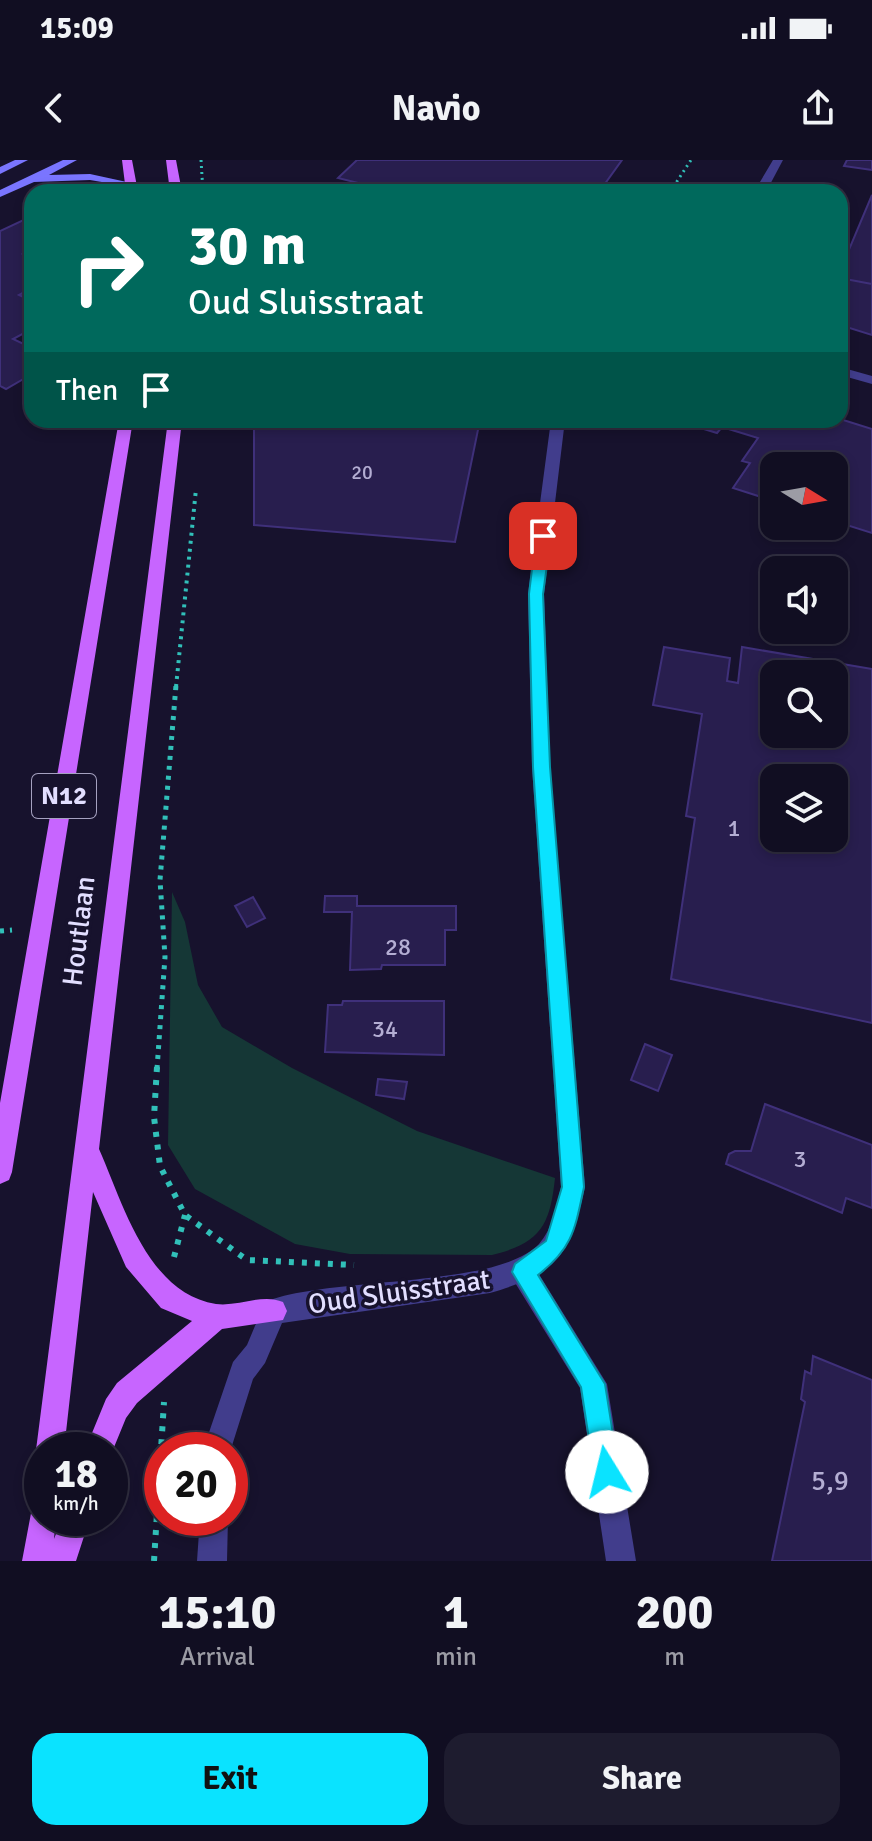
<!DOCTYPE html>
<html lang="en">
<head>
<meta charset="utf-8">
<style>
  :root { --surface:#110e22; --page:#1e1c2f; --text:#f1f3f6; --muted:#9c9ca5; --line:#302e40; --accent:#0ae3ff }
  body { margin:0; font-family:Signika,sans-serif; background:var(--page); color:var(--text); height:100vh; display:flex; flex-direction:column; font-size:30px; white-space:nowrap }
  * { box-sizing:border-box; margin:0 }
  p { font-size:26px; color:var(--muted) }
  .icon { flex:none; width:44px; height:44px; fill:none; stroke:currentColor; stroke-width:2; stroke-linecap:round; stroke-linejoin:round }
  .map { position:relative; height:1401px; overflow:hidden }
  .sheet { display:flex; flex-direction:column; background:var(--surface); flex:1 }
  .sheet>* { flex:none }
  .top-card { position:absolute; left:24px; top:24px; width:824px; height:244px; border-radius:24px; box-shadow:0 4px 12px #0003,0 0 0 2px var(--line); background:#00695c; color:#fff; overflow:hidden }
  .needle { width:52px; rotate:101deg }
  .controls { position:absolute; left:760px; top:292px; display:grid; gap:16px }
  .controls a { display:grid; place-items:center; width:88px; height:88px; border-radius:16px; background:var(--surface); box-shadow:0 4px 12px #0003,0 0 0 2px var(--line); font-size:40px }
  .speed { position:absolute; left:24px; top:1272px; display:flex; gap:16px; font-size:40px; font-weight:700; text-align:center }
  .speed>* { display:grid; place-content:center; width:104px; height:104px; border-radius:50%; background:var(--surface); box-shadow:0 4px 12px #0003,0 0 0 2px var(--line); line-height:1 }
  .speed small { font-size:20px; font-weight:400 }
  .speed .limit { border:12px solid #d22; background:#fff; color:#111 }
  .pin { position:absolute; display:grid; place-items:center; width:68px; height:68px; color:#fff; margin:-34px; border-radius:16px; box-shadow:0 4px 12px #0006 }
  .me { position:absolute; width:88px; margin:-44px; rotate:351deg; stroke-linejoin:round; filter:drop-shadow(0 0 6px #0008) }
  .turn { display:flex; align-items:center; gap:28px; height:168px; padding:0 32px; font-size:36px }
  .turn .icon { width:104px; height:104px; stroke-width:2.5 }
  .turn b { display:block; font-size:56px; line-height:68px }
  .then { display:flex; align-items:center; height:76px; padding:0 32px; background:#0003; gap:16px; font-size:30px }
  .eta { display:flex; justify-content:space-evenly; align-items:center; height:136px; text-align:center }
  .eta b { font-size:48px; font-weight:700; line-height:56px }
  .button { display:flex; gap:16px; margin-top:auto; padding:16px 32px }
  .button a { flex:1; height:92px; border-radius:24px; background:var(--accent); color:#111; font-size:32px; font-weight:700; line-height:92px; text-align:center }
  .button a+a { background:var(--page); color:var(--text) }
  .status { display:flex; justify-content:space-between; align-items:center; height:56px; padding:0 40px; background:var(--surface); direction:ltr }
  .status svg { height:22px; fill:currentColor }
  header { display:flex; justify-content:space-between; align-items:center; height:104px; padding:0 32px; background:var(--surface); font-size:36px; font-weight:700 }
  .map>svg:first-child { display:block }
  .green { fill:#153736 }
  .building { fill:#281e4e; stroke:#3f307a; stroke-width:2; fill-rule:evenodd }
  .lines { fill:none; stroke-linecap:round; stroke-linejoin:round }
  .path-far3 { stroke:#31c0b9; stroke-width:3; stroke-dasharray:2 4; stroke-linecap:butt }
  .path-far2 { stroke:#31c0b9; stroke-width:4; stroke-dasharray:3 5; stroke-linecap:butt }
  .path-far1 { stroke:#31c0b9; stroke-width:5; stroke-dasharray:4 6; stroke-linecap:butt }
  .path { stroke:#31c0b9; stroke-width:6; stroke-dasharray:5 8; stroke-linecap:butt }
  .service { fill:#413d8c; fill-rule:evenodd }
  .minor { fill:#413d8c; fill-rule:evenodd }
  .secondary { fill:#7a75ff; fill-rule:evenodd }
  .primary { fill:#c765ff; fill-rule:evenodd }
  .route { fill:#0ae3ff; stroke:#0694a6; stroke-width:2 }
  .labels { text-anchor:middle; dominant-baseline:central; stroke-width:7; stroke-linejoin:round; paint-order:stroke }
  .far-number-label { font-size:20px; fill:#b4aed3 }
  .number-label { font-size:24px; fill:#b4aed3 }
  .shield { fill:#17122d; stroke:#a5a1c0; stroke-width:2 }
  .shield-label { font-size:26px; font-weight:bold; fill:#e2deff }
  .street-label { font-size:28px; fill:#e2deff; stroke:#17122d }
  .near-number-label { font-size:28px; fill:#b4aed3 }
</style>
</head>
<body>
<div class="status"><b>15:09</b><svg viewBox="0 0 49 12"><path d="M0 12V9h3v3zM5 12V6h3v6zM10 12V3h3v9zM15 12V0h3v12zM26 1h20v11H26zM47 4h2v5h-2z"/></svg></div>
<header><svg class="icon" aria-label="back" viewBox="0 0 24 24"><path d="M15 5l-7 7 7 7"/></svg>Navio<svg class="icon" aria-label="share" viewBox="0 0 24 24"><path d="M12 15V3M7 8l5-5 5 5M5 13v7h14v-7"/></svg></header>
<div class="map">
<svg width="872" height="1401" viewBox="0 0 872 1401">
  <rect width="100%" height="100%" fill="#17122d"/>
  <path class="green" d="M172 732 185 762 198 825 222 867 292 908 417 971 555 1018C550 1065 541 1083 492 1095L350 1094 295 1084 195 1029 168 985Z"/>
  <path class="building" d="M357 0H622L599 32H417L381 25 378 28 338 18Z
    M847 0H872V10L844 6Z
    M872 35V124L840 118V111Z
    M30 57 32 89 23 94 32 98V128L19 135 32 141V169L13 179 32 188V214L6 229 0 226V71Z
    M840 118 872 124V175L840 165Z
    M840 259 872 269V373L834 361V306H774V341L733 328 750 303 742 301 758 278 722 267 717 273 678 261Z
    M254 260H480L455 382 254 365Z
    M664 487 730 498 727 521 738 523 742 487 872 509V863L671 819 695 658 686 656 702 554 653 545ZM774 514H834V574H774ZM774 618H834V678H774Z
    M325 736H357V746H456V770H445V805H382L381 809 350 810 352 752H324Z
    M253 737 265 758 247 767 235 746Z
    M343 841H444V895L325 892 328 845H342Z
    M645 884 672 895 658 931 631 920Z
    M378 919 407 922 404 939 376 935Z
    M765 944 872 985V1048L846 1038 842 1053 726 1004 729 994 735 991H751Z
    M813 1196 872 1220V1401H772L805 1242 801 1239 805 1211 811 1214Z"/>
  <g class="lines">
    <path class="path-far3" d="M201 0 203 32
      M670 32 691 0"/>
    <path class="path-far2" d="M176 527 196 329"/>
    <path class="path-far1" d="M0 771 12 770
      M157 909 165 797 160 720 176 525"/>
    <path class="path" d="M157 907 154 957 160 1006 185 1055 247 1100 354 1105
      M174 1097 185 1055
      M154 1401 164 1242"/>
    <path class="service" d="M523 1099 532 1103 607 1224 636 1401H606L580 1228 514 1121 510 1112 514 1103Z"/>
    <path class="minor" d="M773 0H783L766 32H754Z
      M840 207 872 216V224L840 215Z
      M551 260H565L544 434 550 607 585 1027C570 1095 559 1113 490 1133L282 1163 265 1203 253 1219 230 1292 203 1290 233 1202 247 1185 265 1142C327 1116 496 1129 539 1084 553 1068 556 1047 561 1027L532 607 528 434Z
      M200 1358H228L227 1401H197Z"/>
    <path class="secondary" d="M15 0H28L0 14V7Z
      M63 0H77L49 15 90 14 136 24 131 27 90 20 34 22 0 37V30Z"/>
    <path class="primary" d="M122 0H132L138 32H126Z
      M166 0H176L182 32H170Z
      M119 260H133L12 1012 9 1020 0 1024V943Z
      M168 260H182L99 989C123 1043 147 1133 216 1144 239 1147 262 1133 283 1142L287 1151 283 1160 222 1169 137 1243 126 1258 110 1297V1290H85L106 1239 117 1223 192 1161 161 1148 126 1107 93 1032 64 1290H42V1301L36 1290Z
      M42 1344V1358H56L54 1379 62 1358H90L76 1401H22L32 1348Z"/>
  </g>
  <path class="route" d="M543 371 551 376 543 434 550 607 584 1027C575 1069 573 1088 538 1115L605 1224 619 1312 616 1321 607 1325 598 1321 594 1312 581 1227 512 1112 515 1104 546 1081 562 1027 533 607 529 434 536 376Z"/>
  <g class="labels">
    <g class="far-number-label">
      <text x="362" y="312">20</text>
    </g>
    <g class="number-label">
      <text x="734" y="668">1</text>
      <text x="398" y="787">28</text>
      <text x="385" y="869">34</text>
      <text x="800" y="999">3</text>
    </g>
    <rect class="shield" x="32" y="614" width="64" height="44" rx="6"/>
    <g class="shield-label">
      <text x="64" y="636">N12</text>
    </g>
    <g class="street-label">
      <text transform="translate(79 771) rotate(-83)">Houtlaan</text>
      <text transform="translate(399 1132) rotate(-8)">Oud Sluisstraat</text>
    </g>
    <g class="near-number-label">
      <text x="830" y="1321">5,9</text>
    </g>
  </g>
</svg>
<div class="controls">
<a><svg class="needle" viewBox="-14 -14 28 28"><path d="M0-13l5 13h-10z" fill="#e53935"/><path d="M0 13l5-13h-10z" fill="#9c9ca5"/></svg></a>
<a><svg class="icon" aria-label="sound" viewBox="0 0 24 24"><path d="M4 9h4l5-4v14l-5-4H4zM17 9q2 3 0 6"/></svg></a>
<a><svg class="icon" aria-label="search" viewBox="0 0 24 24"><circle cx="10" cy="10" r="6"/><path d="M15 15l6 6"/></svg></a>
<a><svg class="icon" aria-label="layers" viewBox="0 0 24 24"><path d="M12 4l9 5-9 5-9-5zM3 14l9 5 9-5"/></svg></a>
</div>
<div class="speed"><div>18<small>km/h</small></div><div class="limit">20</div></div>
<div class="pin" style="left:543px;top:376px;background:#d93025"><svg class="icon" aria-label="arrive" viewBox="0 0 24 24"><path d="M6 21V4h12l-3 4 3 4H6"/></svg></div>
<svg class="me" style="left:607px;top:1312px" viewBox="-20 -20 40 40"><circle r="19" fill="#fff"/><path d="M0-13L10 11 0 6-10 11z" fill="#0ae3ff"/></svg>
<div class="top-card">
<div class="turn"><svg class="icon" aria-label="right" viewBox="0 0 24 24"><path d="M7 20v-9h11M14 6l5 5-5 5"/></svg><div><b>30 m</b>Oud Sluisstraat</div></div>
<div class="then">Then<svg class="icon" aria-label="arrive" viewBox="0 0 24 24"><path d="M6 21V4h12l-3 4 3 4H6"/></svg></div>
</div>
</div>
<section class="sheet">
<div class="eta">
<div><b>15:10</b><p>Arrival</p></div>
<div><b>1</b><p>min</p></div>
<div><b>200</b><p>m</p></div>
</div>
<div class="button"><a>Exit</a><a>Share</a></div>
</section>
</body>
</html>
